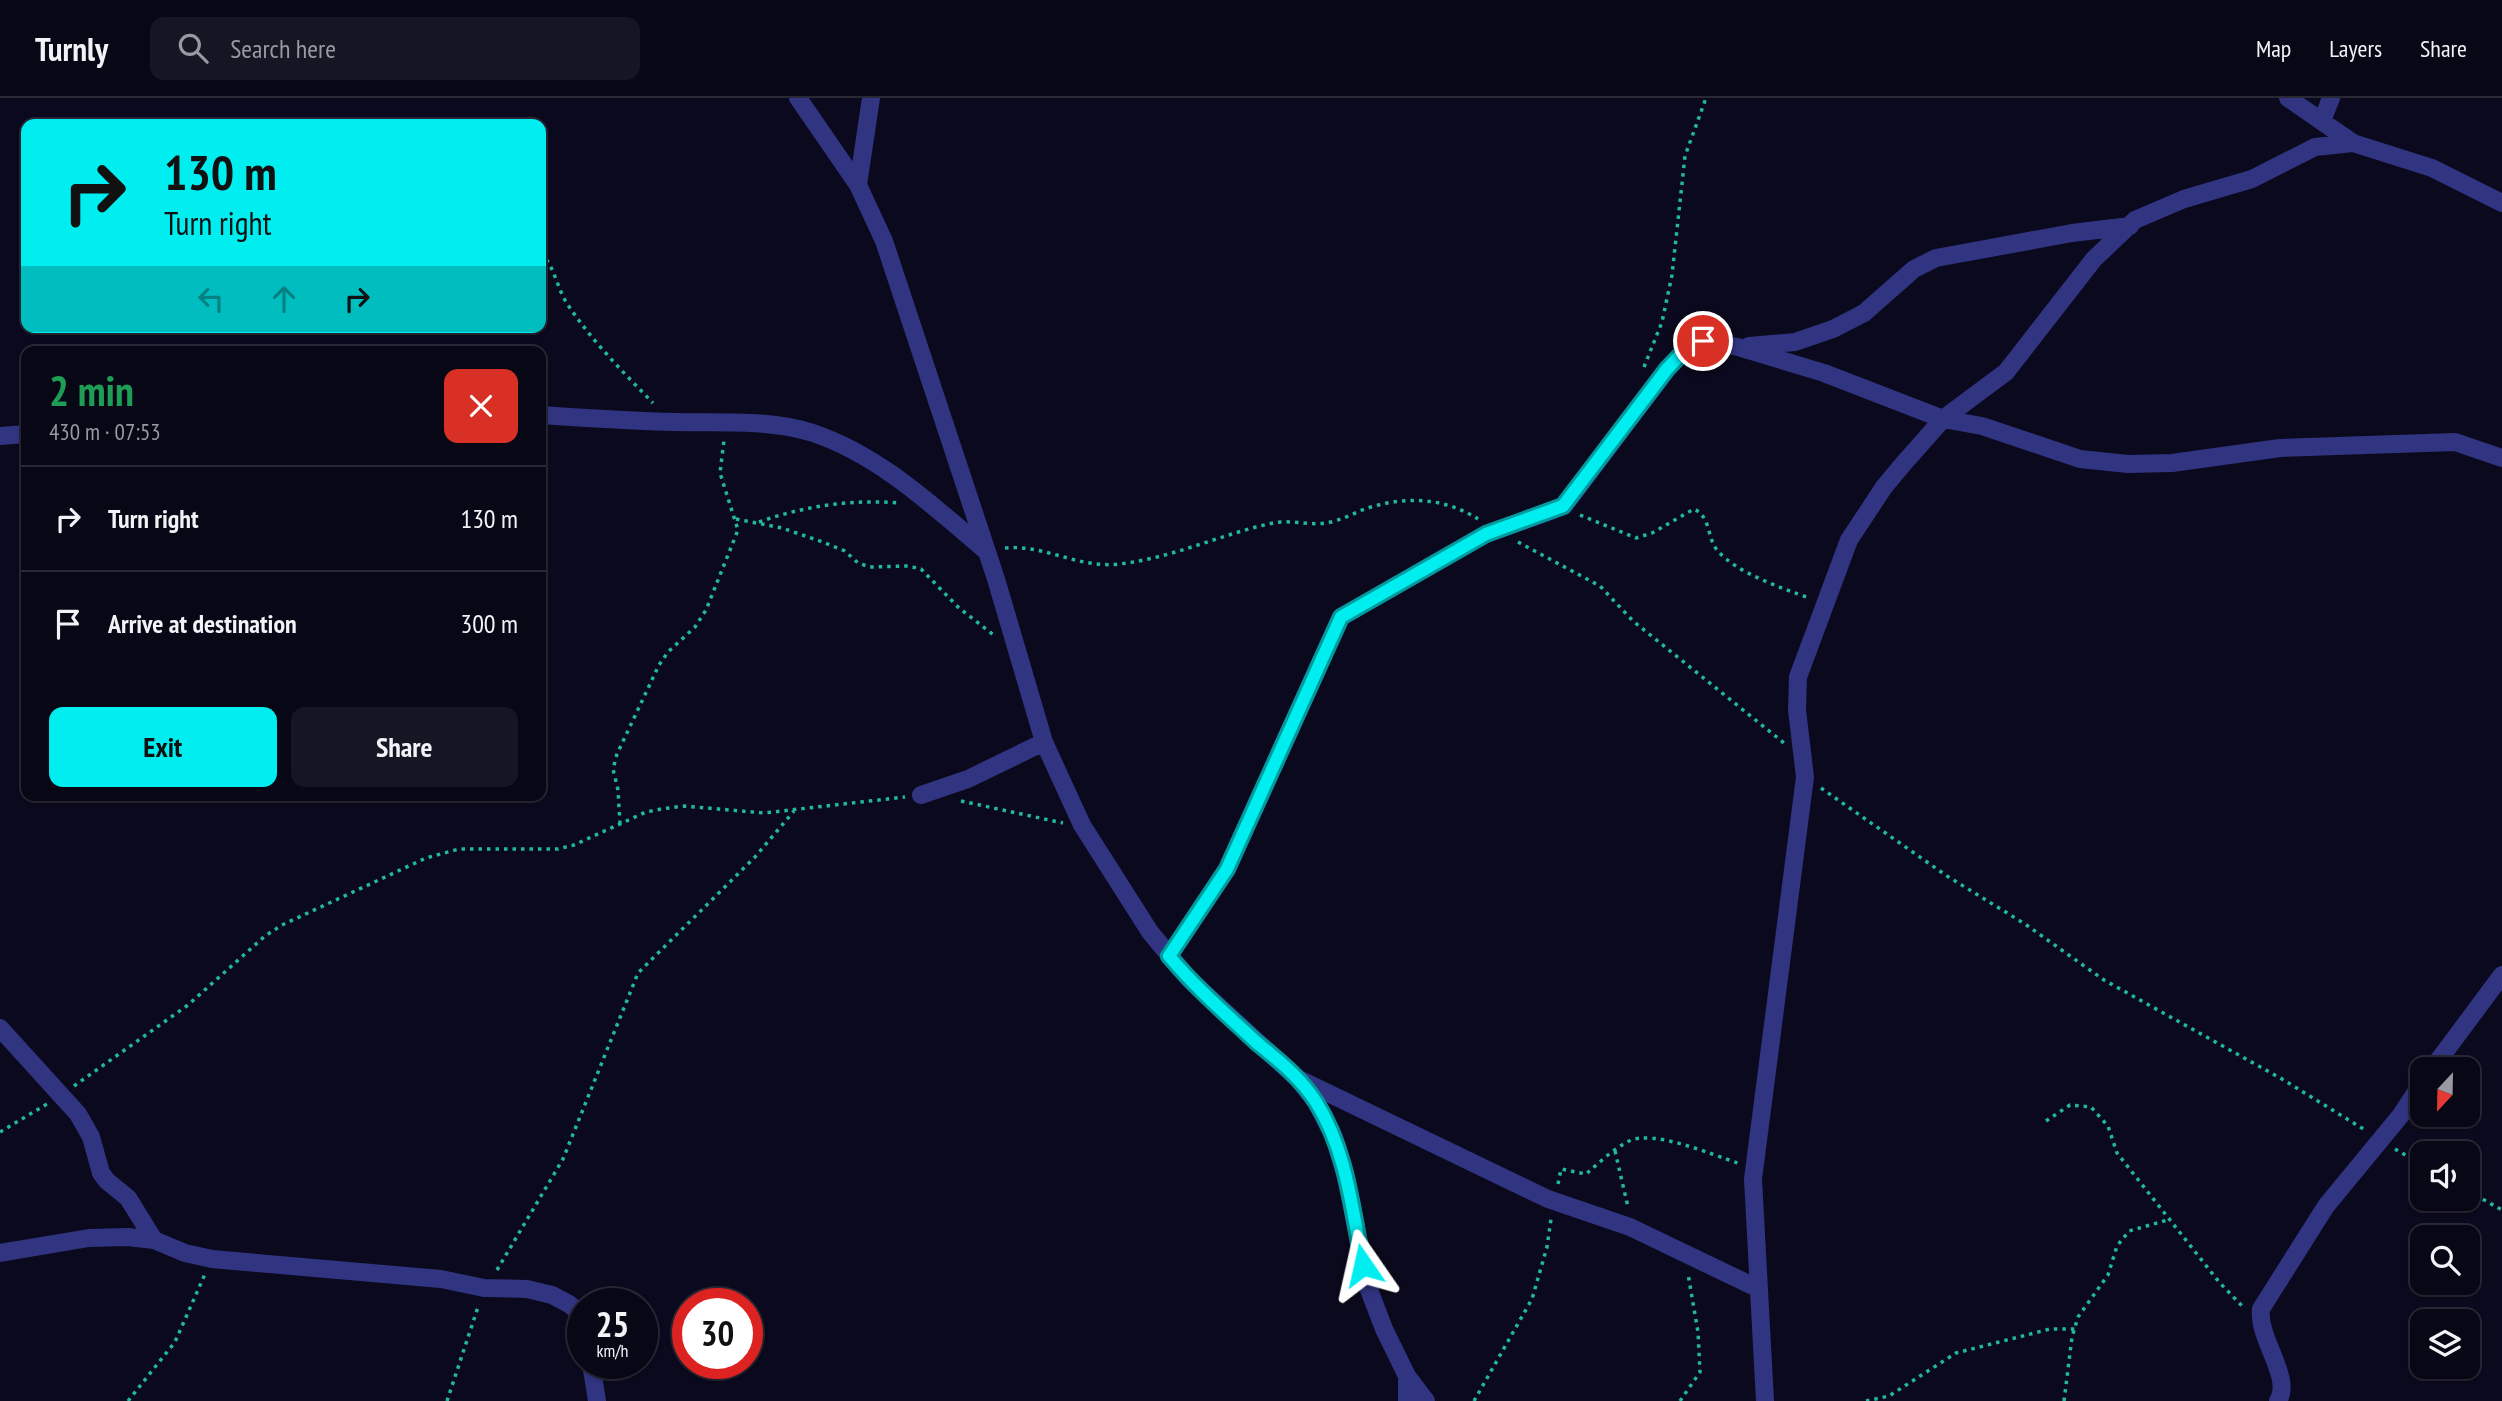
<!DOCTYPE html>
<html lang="en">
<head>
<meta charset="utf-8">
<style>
  :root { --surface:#080716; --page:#161523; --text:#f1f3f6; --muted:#9899a1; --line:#292835; --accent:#00eef0 }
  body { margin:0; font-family:"PT Sans Narrow",sans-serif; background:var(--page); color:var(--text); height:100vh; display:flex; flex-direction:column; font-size:26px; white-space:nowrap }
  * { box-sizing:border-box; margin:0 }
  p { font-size:23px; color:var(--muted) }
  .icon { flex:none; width:38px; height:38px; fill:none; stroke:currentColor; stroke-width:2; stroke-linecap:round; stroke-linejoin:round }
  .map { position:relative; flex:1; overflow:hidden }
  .drawer { position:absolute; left:21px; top:248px; width:525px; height:455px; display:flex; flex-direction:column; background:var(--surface); border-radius:14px; box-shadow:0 2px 5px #0004,0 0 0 2px var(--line) }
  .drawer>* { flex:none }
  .guide { position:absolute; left:21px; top:21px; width:525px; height:214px; border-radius:14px; box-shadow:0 2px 5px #0004,0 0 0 2px var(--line); background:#00eef0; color:#111; overflow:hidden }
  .needle { width:46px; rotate:202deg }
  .fabs { position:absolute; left:2410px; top:959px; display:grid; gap:14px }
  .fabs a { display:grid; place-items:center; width:70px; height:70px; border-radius:14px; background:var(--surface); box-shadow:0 2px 5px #0004,0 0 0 2px var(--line); font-size:35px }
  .speed { position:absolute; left:567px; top:1190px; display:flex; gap:14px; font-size:35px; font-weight:700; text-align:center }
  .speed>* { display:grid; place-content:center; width:91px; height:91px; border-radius:50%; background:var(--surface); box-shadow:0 2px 5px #0004,0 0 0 2px var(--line); line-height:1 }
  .speed small { font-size:18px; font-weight:400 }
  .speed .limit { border:10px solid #d22; background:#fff; color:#111 }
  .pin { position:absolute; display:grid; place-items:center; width:60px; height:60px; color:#fff; margin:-30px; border:4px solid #fff; border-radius:50%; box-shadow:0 2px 7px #0007 }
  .me { position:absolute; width:77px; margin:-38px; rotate:349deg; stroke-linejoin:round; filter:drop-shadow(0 0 5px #0008) }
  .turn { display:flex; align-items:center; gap:24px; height:147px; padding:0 28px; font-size:32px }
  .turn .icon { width:91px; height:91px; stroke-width:2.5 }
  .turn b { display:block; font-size:49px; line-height:60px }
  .lanes { display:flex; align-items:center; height:66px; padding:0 28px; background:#0003; justify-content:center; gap:35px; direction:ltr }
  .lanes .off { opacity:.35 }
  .round { display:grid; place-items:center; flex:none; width:74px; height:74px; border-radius:14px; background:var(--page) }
  .summary { display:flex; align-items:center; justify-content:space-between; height:119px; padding:0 28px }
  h1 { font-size:42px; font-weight:600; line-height:52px; color:#1e9e55 }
  .button { display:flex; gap:14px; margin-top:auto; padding:14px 28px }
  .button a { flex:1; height:80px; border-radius:14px; background:var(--accent); color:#111; font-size:28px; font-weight:600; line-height:80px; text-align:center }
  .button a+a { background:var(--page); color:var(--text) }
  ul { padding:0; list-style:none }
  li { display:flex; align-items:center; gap:21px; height:105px; padding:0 28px; border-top:2px solid var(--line) }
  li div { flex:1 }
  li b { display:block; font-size:26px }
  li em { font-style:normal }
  header { display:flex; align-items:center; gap:42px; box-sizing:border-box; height:98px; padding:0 35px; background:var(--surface); border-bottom:2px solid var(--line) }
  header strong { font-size:33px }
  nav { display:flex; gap:38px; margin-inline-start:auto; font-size:24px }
  .search { width:490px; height:63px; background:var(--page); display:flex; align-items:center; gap:18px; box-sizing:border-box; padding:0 24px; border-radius:14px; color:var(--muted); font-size:26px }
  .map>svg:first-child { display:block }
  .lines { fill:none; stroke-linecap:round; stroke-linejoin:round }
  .path { stroke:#21b7a1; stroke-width:3.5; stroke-dasharray:3.5 5; stroke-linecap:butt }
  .minor { stroke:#303481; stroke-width:18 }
  .route-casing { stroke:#009b9c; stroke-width:18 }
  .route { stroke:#00eef0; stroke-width:12 }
</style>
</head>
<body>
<header>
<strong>Turnly</strong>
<div class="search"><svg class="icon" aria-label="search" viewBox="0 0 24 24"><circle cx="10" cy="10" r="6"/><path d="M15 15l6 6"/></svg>Search here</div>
<nav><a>Map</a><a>Layers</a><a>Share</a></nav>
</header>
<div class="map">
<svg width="2502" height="1303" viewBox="0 0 2502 1303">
  <rect width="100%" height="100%" fill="#0b091d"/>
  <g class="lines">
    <path class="path" d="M541 155C555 169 557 191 568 207 592 243 623 274 653 305
      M1644 269 1662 224 1672 177 1685 58 1706 0
      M1580 417 1636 440 1652 435 1694 411C1711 419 1707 440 1717 452 1736 475 1782 490 1809 500
      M736 421 782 430 820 443 845 453 858 465 870 469 908 468 921 471 959 510 995 538
      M759 424C804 408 852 401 899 405
      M1518 444 1600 488 1633 523 1784 645
      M1005 450C1044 446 1079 471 1119 466 1173 460 1221 436 1273 425 1292 421 1312 429 1331 424 1345 421 1357 413 1371 409 1408 398 1445 400 1478 421
      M1821 690 1947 778 2025 826 2104 882 2282 981 2365 1032
      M961 703 1063 725
      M620 726 618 692 613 671 617 656 659 567 668 554 695 529 706 512 738 432 720 375 724 342
      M74 988 188 907 265 838 282 827 426 760 459 751H558L574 747 646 714 661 711 684 708 764 715 905 699
      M2046 1023 2070 1007 2091 1009 2108 1028 2117 1055 2219 1184 2243 1209
      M0 1034 47 1006
      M2395 1051 2422 1067
      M1615 1053 1628 1109
      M1558 1086 1561 1071 1586 1076C1599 1065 1613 1051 1629 1043 1654 1031 1712 1057 1738 1065
      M2468 1093 2502 1112
      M497 1172 563 1061 638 875 755 759 794 713
      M128 1303 175 1244 205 1176
      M447 1303 479 1206
      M1474 1303 1532 1201 1547 1149 1551 1121
      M1680 1303 1700 1274 1698 1234 1688 1176
      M1866 1303 1889 1298 1956 1255 2050 1231H2075
      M2064 1303 2072 1239 2078 1219 2108 1177 2117 1148 2129 1133 2171 1121"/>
    <path class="minor" d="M798 0 858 87 884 143 996 481 1044 644 1082 727 1150 834 1189 881 1298 981 1316 1004 1334 1039 1346 1079 1368 1189 1384 1231 1407 1278 1426 1303
      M2288 0 2353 45 2432 70 2502 105
      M2322 23 2331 0
      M858 87 871 0
      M1749 248 1795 244 1833 231 1864 215 1914 171 1936 160 2072 135 2130 128
      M541 317C585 320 630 323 675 324 721 325 769 321 813 335 879 357 933 408 985 452
      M0 338 26 336
      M921 697 968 681 1044 644
      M1169 858 1227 771 1341 519 1486 436 1564 408 1667 271 1690 247 1703 243 1738 249 1824 275 1943 321 1982 328 2080 361 2128 366 2172 365 2280 350 2455 344 2502 360
      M0 930 78 1016 91 1039 101 1075 107 1083 128 1100 154 1142
      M2432 971 2502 877
      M1301 982 1548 1101 1630 1129 1759 1191
      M0 1155 89 1140 128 1139 154 1142 185 1155 212 1161 441 1181 484 1190 527 1191 552 1197 569 1206 579 1214 583 1223
      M591 1265 597 1303
      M1407 1303V1278
      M1765 1303 1753 1081 1805 679 1797 612 1798 579 1849 442 1884 389 1904 365 1943 321 2006 274 2094 161 2135 122 2184 101 2252 81 2315 49 2353 45
      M2278 1303C2293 1280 2257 1240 2261 1211L2326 1108 2401 1017 2422 985"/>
  </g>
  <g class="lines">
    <g class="route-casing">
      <path id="route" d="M1363 1167C1352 1112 1347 1053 1316 1004 1301 980 1278 962 1256 944 1226 916 1195 889 1169 858L1227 771 1341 519 1486 436 1563 408 1667 271 1690 247 1703 243"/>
    </g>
    <use href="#route" class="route"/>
  </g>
</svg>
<div class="fabs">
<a><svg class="needle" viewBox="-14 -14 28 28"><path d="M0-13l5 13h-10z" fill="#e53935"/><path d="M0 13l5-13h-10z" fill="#9899a1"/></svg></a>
<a><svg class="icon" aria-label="sound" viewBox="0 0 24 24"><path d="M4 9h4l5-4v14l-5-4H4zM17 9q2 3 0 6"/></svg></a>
<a><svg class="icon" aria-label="search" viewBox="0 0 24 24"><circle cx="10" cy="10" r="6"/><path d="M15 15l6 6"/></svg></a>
<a><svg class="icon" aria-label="layers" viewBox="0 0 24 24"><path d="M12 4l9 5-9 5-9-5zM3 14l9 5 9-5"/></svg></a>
</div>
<div class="speed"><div>25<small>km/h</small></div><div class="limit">30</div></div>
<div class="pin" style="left:1703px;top:243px;background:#d93025"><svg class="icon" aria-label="arrive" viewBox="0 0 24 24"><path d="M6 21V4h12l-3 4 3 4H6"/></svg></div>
<svg class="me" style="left:1363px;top:1167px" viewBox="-20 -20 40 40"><path d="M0-17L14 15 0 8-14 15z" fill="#00eef0" stroke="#fff" stroke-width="4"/></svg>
<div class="guide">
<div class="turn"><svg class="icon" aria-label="right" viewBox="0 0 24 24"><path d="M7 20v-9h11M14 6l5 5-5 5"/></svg><div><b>130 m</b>Turn right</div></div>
<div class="lanes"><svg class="icon off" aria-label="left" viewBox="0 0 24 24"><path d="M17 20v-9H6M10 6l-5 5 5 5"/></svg><svg class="icon off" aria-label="ahead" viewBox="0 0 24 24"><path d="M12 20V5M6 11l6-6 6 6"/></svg><svg class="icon" aria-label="right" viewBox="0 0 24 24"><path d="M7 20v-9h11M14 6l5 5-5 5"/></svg></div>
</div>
<section class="drawer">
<div class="summary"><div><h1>2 min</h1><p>430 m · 07:53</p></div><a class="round" style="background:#d93025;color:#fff"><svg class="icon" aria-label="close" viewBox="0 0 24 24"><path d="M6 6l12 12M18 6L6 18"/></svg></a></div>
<ul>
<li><svg class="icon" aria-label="right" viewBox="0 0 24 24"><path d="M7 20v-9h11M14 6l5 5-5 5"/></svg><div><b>Turn right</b></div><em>130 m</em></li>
<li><svg class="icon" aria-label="arrive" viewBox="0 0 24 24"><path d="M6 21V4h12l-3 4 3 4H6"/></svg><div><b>Arrive at destination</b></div><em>300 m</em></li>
</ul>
<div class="button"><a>Exit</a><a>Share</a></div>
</section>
</div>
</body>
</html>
